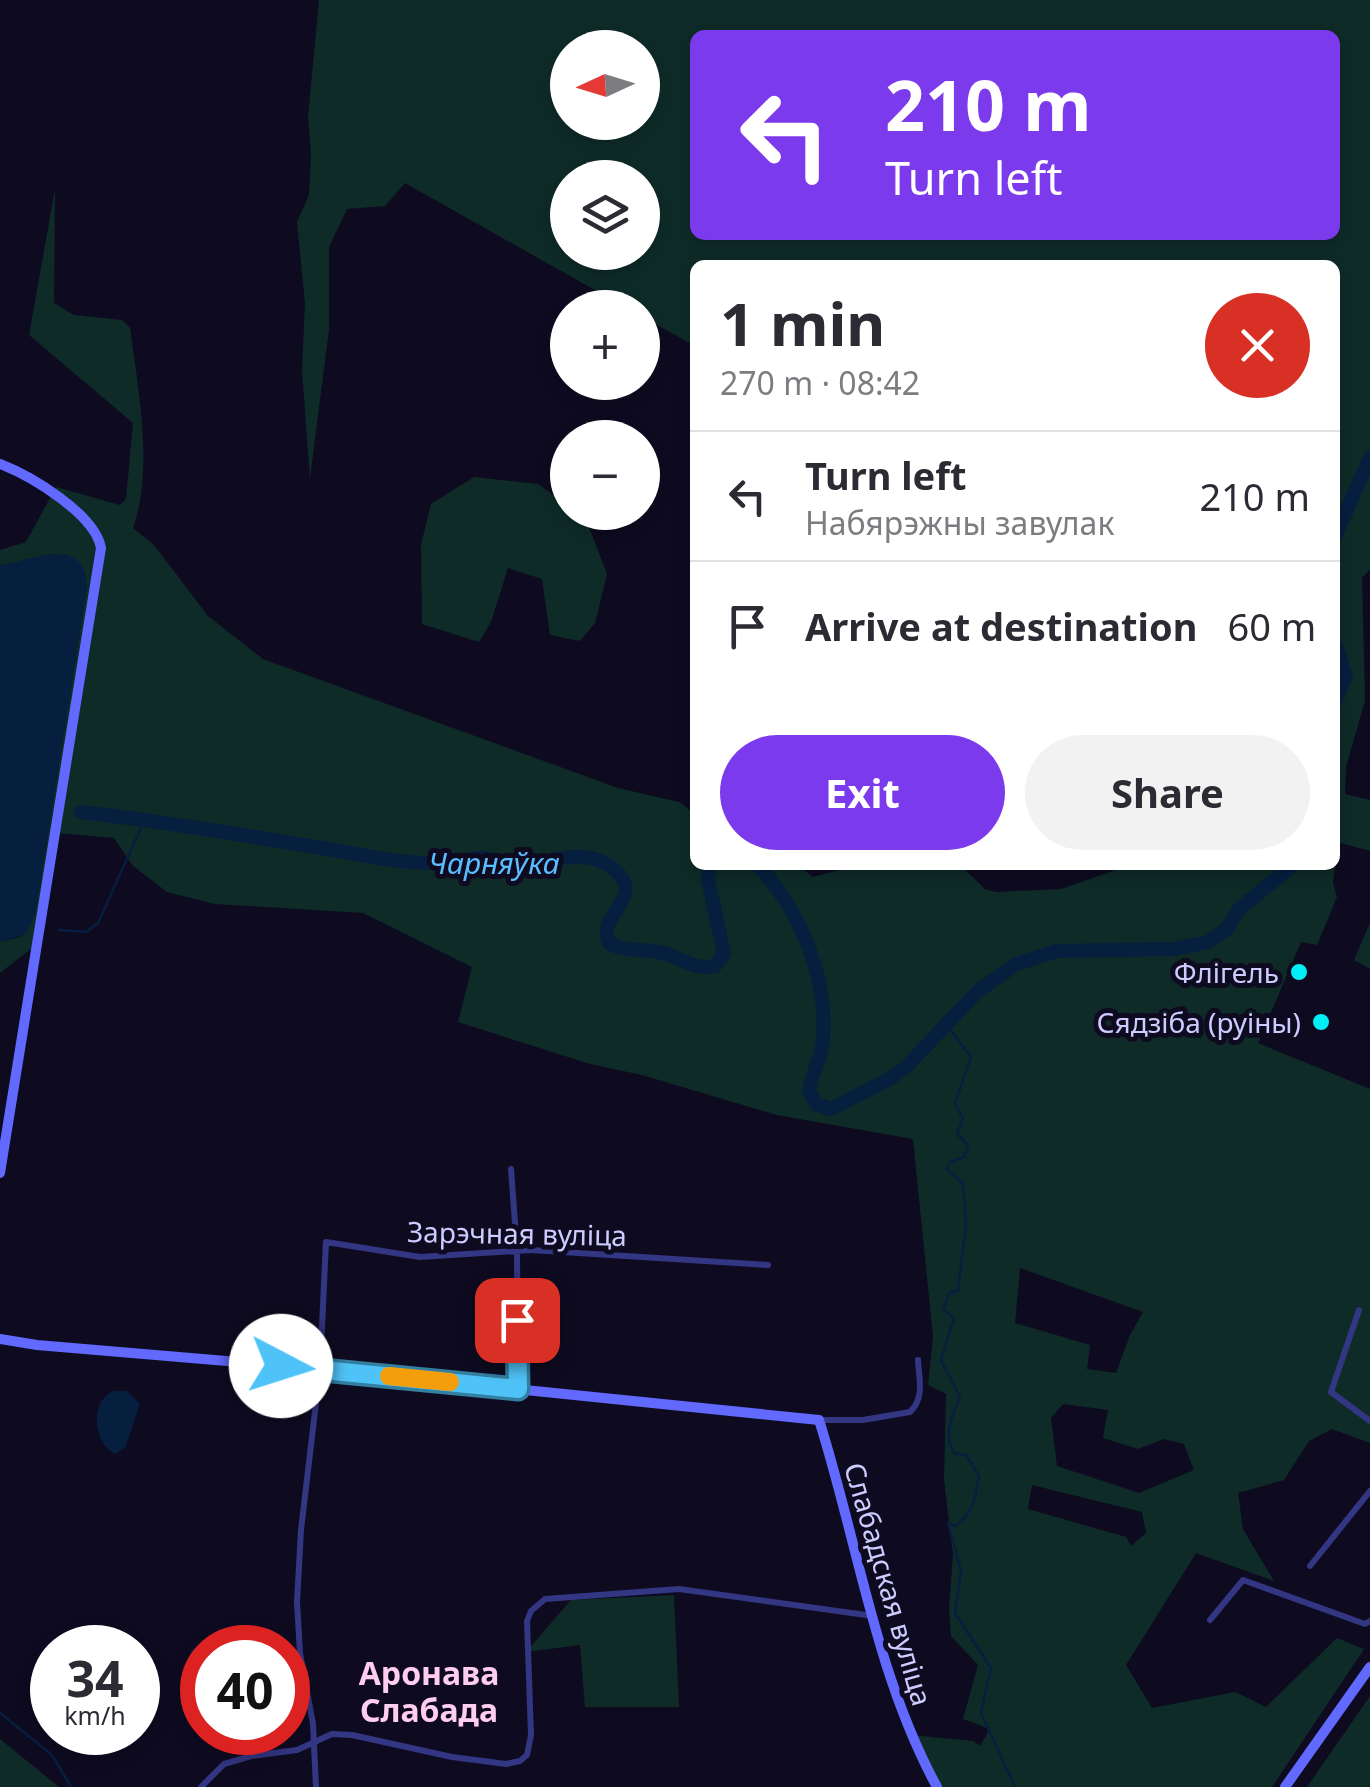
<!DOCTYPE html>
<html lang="en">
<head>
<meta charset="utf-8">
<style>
  :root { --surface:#fff; --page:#f2f2f3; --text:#2b2b33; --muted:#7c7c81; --line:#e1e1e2; --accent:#7c3aed }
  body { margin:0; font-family:"Noto Sans",sans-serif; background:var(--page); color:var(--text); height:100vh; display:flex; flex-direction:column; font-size:38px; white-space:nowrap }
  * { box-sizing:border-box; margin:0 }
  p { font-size:32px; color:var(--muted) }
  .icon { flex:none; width:55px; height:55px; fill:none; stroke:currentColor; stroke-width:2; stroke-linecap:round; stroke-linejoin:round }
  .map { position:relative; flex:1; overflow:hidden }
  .details { position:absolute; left:690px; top:260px; width:650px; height:610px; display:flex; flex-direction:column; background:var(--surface); border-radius:15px; box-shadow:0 5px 15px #0003 }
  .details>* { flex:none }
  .guide { position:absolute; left:690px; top:30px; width:650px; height:210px; border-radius:15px; box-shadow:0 5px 15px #0003; background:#7c3aed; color:#fff; overflow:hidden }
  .needle { width:65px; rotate:266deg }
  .fabs { position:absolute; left:550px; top:30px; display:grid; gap:20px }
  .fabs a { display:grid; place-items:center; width:110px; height:110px; border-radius:50%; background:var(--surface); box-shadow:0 5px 15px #0003; font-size:50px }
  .speed { position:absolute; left:30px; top:1625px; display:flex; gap:20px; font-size:50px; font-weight:700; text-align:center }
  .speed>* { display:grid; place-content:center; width:130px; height:130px; border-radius:50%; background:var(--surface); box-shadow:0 5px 15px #0003; line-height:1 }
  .speed small { font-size:25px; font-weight:400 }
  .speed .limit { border:15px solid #d22; background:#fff; color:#111 }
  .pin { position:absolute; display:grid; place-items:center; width:85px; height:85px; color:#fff; margin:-42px; border-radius:20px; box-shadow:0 5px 15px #0006 }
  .me { position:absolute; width:110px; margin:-55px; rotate:95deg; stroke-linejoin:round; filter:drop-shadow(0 0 8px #0008) }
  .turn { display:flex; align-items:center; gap:35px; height:210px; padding:0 30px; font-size:45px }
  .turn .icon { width:130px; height:130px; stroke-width:2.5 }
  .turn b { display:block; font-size:70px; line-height:85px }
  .round { display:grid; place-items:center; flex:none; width:105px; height:105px; border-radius:52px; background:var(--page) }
  .summary { display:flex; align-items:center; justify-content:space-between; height:170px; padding:0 30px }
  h1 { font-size:60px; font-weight:700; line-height:75px }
  .button { display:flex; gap:20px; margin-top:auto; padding:20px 30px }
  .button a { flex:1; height:115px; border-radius:60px; background:var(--accent); color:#fff; font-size:40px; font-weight:700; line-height:115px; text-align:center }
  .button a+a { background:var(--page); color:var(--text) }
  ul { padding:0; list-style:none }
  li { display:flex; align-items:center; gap:30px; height:130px; padding:0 30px; border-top:2px solid var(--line) }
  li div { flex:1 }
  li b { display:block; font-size:38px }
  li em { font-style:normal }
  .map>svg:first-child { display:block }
  .green { fill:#0e2b28; fill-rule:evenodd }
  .water { fill:#061f3f }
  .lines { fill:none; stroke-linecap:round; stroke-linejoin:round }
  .stream { stroke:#061f3f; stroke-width:2.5 }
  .river { stroke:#061f3f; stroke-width:14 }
  .street { stroke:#333683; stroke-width:6 }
  .secondary { stroke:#6269ff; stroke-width:10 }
  .route-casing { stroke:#337fa1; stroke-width:25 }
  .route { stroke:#4fc3f7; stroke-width:18 }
  .slow { stroke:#f59e0b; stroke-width:18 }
  .poi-dot { fill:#00eef6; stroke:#0e0b21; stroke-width:4 }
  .labels { text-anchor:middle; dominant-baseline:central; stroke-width:10; stroke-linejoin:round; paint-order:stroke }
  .poi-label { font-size:28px; fill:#cecbff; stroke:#0e0b21; text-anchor:end }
  .street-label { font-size:28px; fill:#cecbff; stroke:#0e0b21 }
  .water-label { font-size:30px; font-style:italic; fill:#59bdff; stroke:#0e0b21 }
  .quarter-label { font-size:32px; font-weight:bold; fill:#ffcdf0; stroke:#0e0b21 }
</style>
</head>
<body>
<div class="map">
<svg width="1370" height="1787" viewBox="0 0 1370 1787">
  <rect width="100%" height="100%" fill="#0e0b21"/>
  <path class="green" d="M319 0H1370V569L1362 578 1365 701 1346 767 1345 794 1370 800V851L1337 842 1335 862V265H695V346L643 317 642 308 625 307 405 183 385 206 347 209 329 247V329L310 479 302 370 305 303 297 222 309 195 311 154 308 117ZM1335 35V235H695V35ZM568 48H642V122H568ZM568 178H642V252H568Z
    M55 189 54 303 74 315 122 320 130 328C138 389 154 469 133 528L154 545 208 616 263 659 618 788 679 802 695 814V865H797L813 877 846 868 960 865 985 889 996 892 1061 889 1130 865H1335L1333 883 1337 897 1317 945 1301 942 1258 1043 1370 1089V1443L1332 1429 1309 1441 1284 1480 1238 1493 1243 1529 1274 1581 1196 1553 1126 1665 1152 1708 1235 1692 1266 1707 1337 1638 1364 1649 1272 1787H938L910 1735 973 1741 980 1746 990 1729 963 1719 978 1665 951 1636 949 1610 953 1554 944 1480 946 1394 928 1385 933 1337 913 1139 777 1115 642 1075 590 1064 458 1022 472 967 363 913 215 904 167 892 133 866 114 838 57 833 40 942 0 973V942L20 937 35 914 87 585 52 554 0 566V550L26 542 56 487 120 505 126 499 133 423 29 335ZM1020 1268 1143 1312 1130 1335 1116 1373 1087 1369 1090 1345 1015 1323ZM1063 1404 1108 1410 1103 1438 1138 1449 1164 1439 1184 1444 1194 1470 1139 1493 1057 1466 1051 1418ZM1032 1485 1142 1512 1146 1533 1131 1546 1126 1537 1028 1509Z
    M474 477 538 484 567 505 568 512 579 513 585 517 607 574 595 623 580 641 550 635 542 579 508 568 491 622 479 642 422 624 421 545 431 504Z
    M1370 923V969L1354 960Z
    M674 1595 679 1707H585L580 1645 526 1652 571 1600Z
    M1370 1696V1787H1307Z
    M0 1739 59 1787H0Z"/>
  <path class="water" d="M64 554C81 559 86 568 87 586L35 914 26 934 0 942V566L39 556Z
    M113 1391H127L140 1404 125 1448 115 1454C93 1442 89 1402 113 1391Z
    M203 1644 230 1647 202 1648V1690L191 1684 188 1669 191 1650Z"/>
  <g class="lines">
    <path class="stream" d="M59 930 86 932 98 923 145 819
      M947 1025 971 1057 955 1103 963 1119 957 1134 968 1145 964 1157 951 1162 947 1169 963 1184 966 1224 958 1291 950 1292 943 1309 954 1318 941 1360 960 1397C952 1416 943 1433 954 1453L966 1455 979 1476C976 1496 973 1514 955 1526L948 1522 961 1571 955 1613 991 1668 981 1713 1015 1787
      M0 1713 52 1755 71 1787"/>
    <path class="river" d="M1335 537 1370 457
      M1335 643 1346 676 1335 702
      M81 812C160 821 238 834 316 847 355 853 397 864 437 863 452 863 467 859 482 858 495 858 507 864 520 864 552 863 587 845 615 870 647 898 595 915 609 943 625 953 641 948 659 952 680 956 693 971 715 966L724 954 708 879 710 865
      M757 865C799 907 828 978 823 1038 822 1057 812 1073 809 1091L816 1104 831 1109 891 1078 907 1066 978 991 1016 964 1056 951 1174 949 1208 942 1227 929 1239 909 1293 865"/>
    <path class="street" d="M511 1169 517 1250 518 1388
      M1359 1310 1331 1392 1370 1421
      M820 1420H863L910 1412C925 1398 919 1379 918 1360
      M1310 1566 1370 1491
      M1210 1620 1243 1580 1365 1624 1370 1621
      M201 1787 224 1764 251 1756 297 1750 332 1734 352 1735 452 1757 506 1764 520 1761 527 1755 531 1735 527 1621 531 1611 545 1599 679 1589 873 1616
      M316 1787 313 1724 300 1653 297 1602 301 1530 320 1369 326 1242 420 1257 531 1250 768 1265"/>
    <path class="secondary" d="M0 464C31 476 95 514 101 548L0 1173
      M0 1339 37 1345 320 1369 819 1420C858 1543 875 1673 937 1787
      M1285 1787 1370 1667"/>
  </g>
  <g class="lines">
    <g class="route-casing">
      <path id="route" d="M281 1366 518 1389 517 1320"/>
    </g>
    <use href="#route" class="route"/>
    <path class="slow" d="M389 1376 450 1382"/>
  </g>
  <g class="poi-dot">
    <circle cx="1299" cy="972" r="10"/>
    <circle cx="1321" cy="1022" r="10"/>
  </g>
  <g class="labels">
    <g class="poi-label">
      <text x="1279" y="972">Флігель</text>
      <text x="1301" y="1022">Сядзіба (руіны)</text>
    </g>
    <g class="street-label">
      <text transform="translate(517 1233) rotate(1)">Зарэчная вуліца</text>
      <text transform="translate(889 1584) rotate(74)">Слабадская вуліца</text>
    </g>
    <g class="water-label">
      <text x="494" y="862">Чарняўка</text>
    </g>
    <g class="quarter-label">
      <text x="429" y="1672">Аронава<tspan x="429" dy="37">Слабада</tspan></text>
    </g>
  </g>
</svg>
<div class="fabs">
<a><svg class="needle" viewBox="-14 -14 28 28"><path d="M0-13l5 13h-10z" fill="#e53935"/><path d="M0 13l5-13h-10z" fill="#7c7c81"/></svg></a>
<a><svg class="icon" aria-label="layers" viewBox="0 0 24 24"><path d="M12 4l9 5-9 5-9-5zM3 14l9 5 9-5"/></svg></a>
<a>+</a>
<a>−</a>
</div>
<div class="speed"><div>34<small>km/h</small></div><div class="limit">40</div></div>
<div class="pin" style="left:517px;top:1320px;background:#d93025"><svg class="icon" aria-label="arrive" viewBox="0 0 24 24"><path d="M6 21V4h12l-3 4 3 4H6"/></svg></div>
<svg class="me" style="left:281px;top:1366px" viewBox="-20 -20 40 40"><circle r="19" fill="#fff"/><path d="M0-13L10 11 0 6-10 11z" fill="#4fc3f7"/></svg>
<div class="guide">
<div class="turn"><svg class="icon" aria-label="left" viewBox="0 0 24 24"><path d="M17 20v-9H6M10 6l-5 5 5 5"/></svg><div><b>210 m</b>Turn left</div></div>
</div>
<section class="details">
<div class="summary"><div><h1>1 min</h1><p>270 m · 08:42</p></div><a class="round" style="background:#d93025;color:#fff"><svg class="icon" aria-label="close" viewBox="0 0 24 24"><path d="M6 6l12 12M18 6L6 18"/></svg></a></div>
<ul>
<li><svg class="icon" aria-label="left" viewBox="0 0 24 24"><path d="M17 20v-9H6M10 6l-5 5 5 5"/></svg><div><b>Turn left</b><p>Набярэжны завулак</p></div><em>210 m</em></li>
<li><svg class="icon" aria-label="arrive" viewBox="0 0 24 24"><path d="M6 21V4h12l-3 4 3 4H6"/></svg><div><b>Arrive at destination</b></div><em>60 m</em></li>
</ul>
<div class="button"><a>Exit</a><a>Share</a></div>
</section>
</div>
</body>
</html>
